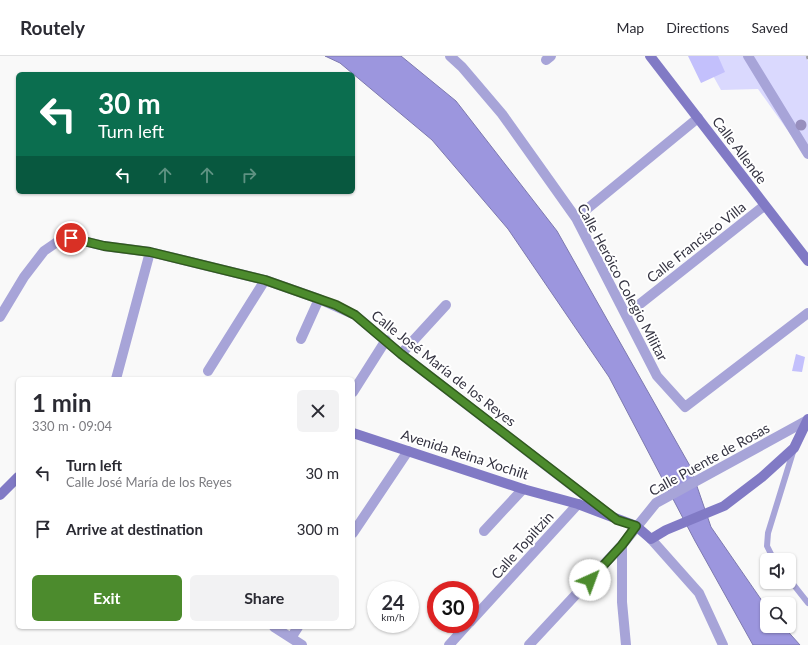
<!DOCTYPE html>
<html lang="en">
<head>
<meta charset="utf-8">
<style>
  :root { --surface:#fff; --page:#f2f2f3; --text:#2b2b33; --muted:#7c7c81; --line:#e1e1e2; --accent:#4c8b2d }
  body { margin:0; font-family:Lato,sans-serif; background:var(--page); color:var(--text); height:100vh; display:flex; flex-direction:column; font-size:15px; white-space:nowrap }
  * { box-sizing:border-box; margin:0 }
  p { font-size:13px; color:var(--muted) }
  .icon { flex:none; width:22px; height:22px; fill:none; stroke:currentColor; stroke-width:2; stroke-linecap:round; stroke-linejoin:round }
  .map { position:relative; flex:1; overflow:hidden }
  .sheet { position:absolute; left:16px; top:321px; width:339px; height:252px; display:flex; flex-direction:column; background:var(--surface); border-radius:6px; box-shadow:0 1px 3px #0004 }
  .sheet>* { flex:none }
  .banner { position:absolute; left:16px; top:16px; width:339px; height:122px; border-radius:6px; box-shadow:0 1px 3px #0004; background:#0b6e4f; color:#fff; overflow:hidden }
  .buttons { position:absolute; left:760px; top:497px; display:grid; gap:8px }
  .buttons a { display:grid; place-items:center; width:36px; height:36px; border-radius:6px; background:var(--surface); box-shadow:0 1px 3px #0004; font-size:20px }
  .speed { position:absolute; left:367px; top:525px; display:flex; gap:8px; font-size:20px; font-weight:700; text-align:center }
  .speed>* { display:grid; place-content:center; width:52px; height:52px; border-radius:50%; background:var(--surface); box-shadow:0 1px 3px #0004; line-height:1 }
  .speed small { font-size:10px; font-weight:400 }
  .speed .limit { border:6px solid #d22; background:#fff; color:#111 }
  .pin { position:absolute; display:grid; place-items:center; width:34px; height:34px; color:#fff; margin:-17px; border:2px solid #fff; border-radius:50%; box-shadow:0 1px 4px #0007 }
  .me { position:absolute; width:44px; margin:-22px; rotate:43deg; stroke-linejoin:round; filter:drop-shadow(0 0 3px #0008) }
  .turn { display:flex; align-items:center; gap:14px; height:84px; padding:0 16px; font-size:18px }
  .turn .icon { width:52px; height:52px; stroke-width:2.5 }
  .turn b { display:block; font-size:28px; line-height:34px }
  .lanes { display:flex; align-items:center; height:38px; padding:0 16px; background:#0003; justify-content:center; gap:20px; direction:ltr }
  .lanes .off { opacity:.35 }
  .round { display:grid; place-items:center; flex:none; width:42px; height:42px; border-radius:6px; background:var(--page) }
  .headline { display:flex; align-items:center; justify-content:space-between; height:68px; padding:0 16px }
  h1 { font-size:24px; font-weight:700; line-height:30px }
  .action { display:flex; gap:8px; margin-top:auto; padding:8px 16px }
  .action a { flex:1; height:46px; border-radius:6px; background:var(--accent); color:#fff; font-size:16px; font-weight:700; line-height:46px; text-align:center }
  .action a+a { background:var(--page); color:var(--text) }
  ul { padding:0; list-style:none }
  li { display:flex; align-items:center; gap:12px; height:56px; padding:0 16px }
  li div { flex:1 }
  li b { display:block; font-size:15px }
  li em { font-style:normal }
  header { display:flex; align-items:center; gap:24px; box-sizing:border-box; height:56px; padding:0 20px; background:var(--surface); border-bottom:1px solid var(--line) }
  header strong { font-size:19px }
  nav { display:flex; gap:22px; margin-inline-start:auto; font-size:14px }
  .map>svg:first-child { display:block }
  .green { fill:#dad9fe }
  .water { fill:#9c96de; stroke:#7d79af }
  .building { fill:#c3c0fc }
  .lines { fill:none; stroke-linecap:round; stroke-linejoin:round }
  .path { stroke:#9b9aa1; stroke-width:2.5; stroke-dasharray:4 2; stroke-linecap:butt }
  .service { stroke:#a7a4d8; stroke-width:6 }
  .minor { stroke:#a7a4d8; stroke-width:10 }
  .secondary { stroke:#817ac5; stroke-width:10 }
  .tree { fill:#988fbe }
  .route-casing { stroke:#315a1d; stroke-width:10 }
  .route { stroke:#4c8b2d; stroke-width:7 }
  .labels { text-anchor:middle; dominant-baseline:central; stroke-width:4; stroke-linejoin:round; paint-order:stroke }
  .street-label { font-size:14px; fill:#353442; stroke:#fff }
</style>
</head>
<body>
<header>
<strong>Routely</strong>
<nav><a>Map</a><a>Directions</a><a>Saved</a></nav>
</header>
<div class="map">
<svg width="808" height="589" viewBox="0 0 808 589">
  <rect width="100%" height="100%" fill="#f9f9f9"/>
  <path class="green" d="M702 0H806L808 5V103L758 33 721 34Z"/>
  <path class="water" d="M325 0H401L456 45 557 175 690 410 711 471 767 552V570H783L800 589H753L695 485 609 321 508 173 432 84 340 7Z"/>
  <path class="building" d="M688 0H718L725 16 701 27Z
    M796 298 805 301 802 316 792 315Z"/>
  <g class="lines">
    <path class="path" d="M807 0 808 3"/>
    <path class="service" d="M774 504 767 490 768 477 793 396
      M789 523 808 547"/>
    <path class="minor" d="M450 0 462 11 502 58 576 162 657 320 685 351 808 257
      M748 0 808 98
      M546 4 551 0
      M576 162 698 62
      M626 259 764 150
      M0 261 24 221 44 195 60 184 71 182 104 190 150 196 265 224 319 243 355 259 401 298 610 459
      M301 283 319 243
      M401 298 446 249
      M208 315 265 224
      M116 323 150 196
      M353 336 386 284
      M484 475 523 433
      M353 477 408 395
      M651 483 699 537 723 589
      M622 489V546L626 589
      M470 566 578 448
      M274 571 302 589
      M291 582 298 571
      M449 589 468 568
      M529 589 622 489 656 447 806 365"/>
    <path class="secondary" d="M650 0 808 205
      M353 377 523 433 578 448 636 470 651 483 666 474 724 450 762 421 794 392 808 363
      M0 439 18 421"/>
  </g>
  <circle class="tree" cx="801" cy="69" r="5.5"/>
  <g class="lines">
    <g class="route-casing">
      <path id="route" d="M71 182 104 190 150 196 265 224 336 249 355 259 401 298 617 464 636 470 622 489 590 524"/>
    </g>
    <use href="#route" class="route"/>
  </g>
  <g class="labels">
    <g class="street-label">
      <text transform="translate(740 94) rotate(53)">Calle Allende</text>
      <text transform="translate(696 186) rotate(-38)">Calle Francisco Villa</text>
      <text transform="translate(623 226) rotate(62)">Calle Heróico Colegio Militar</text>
      <text transform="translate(444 312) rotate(38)">Calle José María de los Reyes</text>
      <text transform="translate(465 398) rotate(18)">Avenida Reina Xochilt</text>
      <text transform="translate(709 403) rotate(-29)">Calle Puente de Rosas</text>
      <text transform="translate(522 489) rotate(-48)">Calle Topiltzin</text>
    </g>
  </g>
</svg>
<div class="buttons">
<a><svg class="icon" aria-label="sound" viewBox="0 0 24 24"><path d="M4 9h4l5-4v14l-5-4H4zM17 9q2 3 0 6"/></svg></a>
<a><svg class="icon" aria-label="search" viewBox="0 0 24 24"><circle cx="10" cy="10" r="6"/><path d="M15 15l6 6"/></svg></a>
</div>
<div class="speed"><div>24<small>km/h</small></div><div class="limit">30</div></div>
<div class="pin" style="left:71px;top:182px;background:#d93025"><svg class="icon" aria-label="arrive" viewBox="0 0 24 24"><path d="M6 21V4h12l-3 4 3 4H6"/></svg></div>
<svg class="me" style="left:590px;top:524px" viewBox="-20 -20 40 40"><circle r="19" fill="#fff"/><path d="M0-13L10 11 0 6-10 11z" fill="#4c8b2d"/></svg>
<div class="banner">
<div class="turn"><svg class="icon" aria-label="left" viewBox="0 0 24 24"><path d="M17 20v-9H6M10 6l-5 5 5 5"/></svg><div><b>30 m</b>Turn left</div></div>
<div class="lanes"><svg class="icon" aria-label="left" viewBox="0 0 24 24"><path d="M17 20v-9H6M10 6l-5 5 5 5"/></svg><svg class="icon off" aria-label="ahead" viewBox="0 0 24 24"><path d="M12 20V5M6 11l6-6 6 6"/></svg><svg class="icon off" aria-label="ahead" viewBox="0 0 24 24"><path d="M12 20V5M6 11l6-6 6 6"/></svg><svg class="icon off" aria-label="right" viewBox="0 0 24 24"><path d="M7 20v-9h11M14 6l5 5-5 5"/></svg></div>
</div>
<section class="sheet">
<div class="headline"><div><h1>1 min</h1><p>330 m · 09:04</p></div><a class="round"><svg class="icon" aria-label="close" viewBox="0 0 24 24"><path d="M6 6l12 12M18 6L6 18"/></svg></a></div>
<ul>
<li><svg class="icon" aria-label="left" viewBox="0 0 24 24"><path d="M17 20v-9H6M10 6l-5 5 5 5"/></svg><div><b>Turn left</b><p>Calle José María de los Reyes</p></div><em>30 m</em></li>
<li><svg class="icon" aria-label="arrive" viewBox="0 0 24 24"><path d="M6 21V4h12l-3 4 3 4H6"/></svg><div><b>Arrive at destination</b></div><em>300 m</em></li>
</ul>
<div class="action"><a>Exit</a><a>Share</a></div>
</section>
</div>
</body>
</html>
